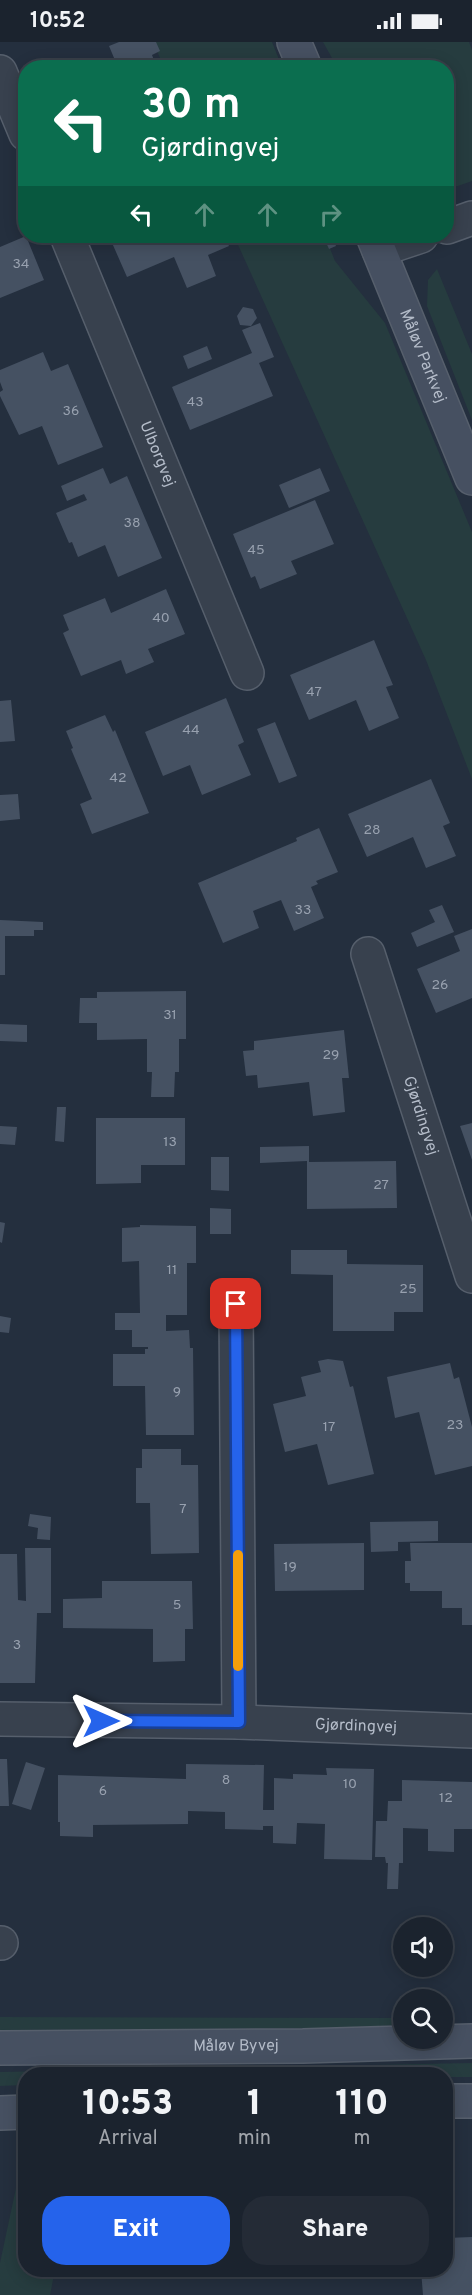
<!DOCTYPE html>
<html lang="en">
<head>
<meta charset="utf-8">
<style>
  :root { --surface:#1b232e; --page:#242b36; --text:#f1f3f6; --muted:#a0a4aa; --line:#39404a; --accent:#2563eb }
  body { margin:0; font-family:Overpass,sans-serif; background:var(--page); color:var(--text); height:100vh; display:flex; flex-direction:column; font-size:22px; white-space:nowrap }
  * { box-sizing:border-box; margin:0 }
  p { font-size:20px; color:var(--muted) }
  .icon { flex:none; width:33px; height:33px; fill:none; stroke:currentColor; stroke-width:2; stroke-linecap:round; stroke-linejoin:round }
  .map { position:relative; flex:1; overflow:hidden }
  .panel { position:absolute; left:18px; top:2025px; width:435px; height:210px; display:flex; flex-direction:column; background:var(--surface); border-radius:24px; box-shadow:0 3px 15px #0003,0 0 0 2px var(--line) }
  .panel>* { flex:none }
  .top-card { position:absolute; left:18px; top:18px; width:436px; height:183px; border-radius:24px; box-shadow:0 3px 15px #0003,0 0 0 2px var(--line); background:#0b6e4f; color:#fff; overflow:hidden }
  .fabs { position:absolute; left:393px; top:1875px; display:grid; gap:12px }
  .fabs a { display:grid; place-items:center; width:60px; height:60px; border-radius:50%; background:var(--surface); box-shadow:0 3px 15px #0003,0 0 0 2px var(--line); font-size:30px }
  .pin { position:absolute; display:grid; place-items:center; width:51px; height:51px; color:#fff; margin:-26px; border-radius:12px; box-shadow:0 3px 9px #0006 }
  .me { position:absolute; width:66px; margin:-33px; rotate:90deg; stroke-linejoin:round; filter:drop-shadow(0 0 4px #0008) }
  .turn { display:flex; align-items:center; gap:21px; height:126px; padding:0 24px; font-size:27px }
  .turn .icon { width:78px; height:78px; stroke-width:2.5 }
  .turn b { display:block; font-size:42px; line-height:51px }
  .lanes { display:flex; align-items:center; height:57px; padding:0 24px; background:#0003; justify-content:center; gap:30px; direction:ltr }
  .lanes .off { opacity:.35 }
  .eta { display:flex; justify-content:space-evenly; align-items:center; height:102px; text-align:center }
  .eta b { font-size:36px; font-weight:800; line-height:42px }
  .primary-button { display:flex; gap:12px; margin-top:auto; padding:12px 24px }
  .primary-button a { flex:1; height:69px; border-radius:24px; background:var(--accent); color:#fff; font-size:24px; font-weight:800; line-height:69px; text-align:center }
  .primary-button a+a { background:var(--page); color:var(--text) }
  .status { display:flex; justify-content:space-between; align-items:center; height:42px; padding:0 30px; background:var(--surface); direction:ltr }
  .status svg { height:16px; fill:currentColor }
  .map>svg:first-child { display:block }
  .green { fill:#263c3f }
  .building { fill:#455162 }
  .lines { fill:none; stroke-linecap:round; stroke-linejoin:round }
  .street-casing { stroke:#565f6c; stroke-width:36 }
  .secondary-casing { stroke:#565f6c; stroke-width:36 }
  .street { stroke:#38414e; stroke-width:33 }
  .secondary { stroke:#465061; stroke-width:33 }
  .route-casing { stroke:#184099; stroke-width:15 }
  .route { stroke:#2563eb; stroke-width:10 }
  .slow { stroke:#f59e0b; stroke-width:10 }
  .labels { text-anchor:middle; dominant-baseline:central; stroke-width:6; stroke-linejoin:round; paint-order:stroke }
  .number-label { font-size:14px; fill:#98a1af }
  .street-label { font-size:16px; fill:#b4bcc9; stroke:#1d2633 }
</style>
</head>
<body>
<div class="status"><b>10:52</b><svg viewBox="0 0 49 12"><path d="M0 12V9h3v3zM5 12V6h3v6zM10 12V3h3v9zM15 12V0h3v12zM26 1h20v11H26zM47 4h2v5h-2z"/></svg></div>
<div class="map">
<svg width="472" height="2253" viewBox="0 0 472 2253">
  <rect width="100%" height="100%" fill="#242f3e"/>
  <path class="green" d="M153 0H272L282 25H164Z
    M323 0H469L472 8V139L458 144 447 145V26L337 25Z
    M234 194H325L335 219 385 281 472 490V737L426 618Z
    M437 227 472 312V378L427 264 428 238Z
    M0 1975 403 1976 404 1983 329 1986 0 1988Z
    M472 2021V2035H446V2032H26L25 2043 0 2044V2030Z
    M25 2112 26 2228H55L50 2253H0V2221L23 2113Z"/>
  <path class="building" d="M119 0H156L160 9 152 13 157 26H110L117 23 109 4Z
    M26 194 44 238 0 256V205Z
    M109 194H206L208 197 216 194H224L229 204 208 213 216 234 187 246 174 215 127 235Z
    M332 194 336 204 329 207 324 196Z
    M243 265 253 267 257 276 251 284 240 283 237 274Z
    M260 281 274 315 259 321 273 354 190 388 172 345 252 311 242 288Z
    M207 304 212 317 188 327 183 314Z
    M43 310 51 329 68 322 103 405 58 423 42 384 19 393 0 354V350L3 348 0 340V328Z
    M103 426 110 442 127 434 162 516 118 535 105 503 78 515 72 500 69 501 56 471 87 458 84 452 67 459 61 444Z
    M320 426 330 449 289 466 279 443Z
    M315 458 334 502 291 519 297 532 260 547 255 534 251 536 233 492Z
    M166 547 185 592 148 607 154 620 126 632 121 618 81 634 63 591 69 588 63 573 105 556 111 571Z
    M374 598 393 643 386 645 399 676 369 689 356 658 309 678 290 633Z
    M226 656 244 700 238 703 251 733 202 753 190 723 163 734 145 690Z
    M11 658 15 699 0 700V659Z
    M105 673 113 690 115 688 149 771 92 792 80 762 92 757 71 707 73 706 66 689Z
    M275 680 297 734 279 741 257 687Z
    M431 737 450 781 443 784 456 814 426 826 413 795 367 815 348 772Z
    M18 752 20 777 0 779V753Z
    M319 786 338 830 316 839 318 842 311 845 324 876 294 889 281 858 253 869 259 886 223 901 198 841 297 799 296 796Z
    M442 863 454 890 417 905 411 891 435 880 429 868Z
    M0 878 43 880V888H34V894H5V933H0Z
    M472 887V956L436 971 417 927 460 909 454 894Z
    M186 949V997H179V1030H175L174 1055H151L152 1030H147V997L97 998V981H79L80 956H97V950Z
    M0 982 27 983V1000L0 999Z
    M344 988 349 1036H342L345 1070 313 1074 309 1040 258 1046 257 1033 246 1034 243 1009 254 1008V999Z
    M57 1065H66L64 1100 55 1099Z
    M96 1076H185V1123H141V1141L96 1142Z
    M472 1081V1118L460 1084Z
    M0 1084 17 1085 15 1103 0 1102Z
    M309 1104V1120L396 1119 397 1166 307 1167V1119L260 1121V1105Z
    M211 1115H229V1149L211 1148Z
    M210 1166 231 1167V1192H210Z
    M0 1180 5 1181 2 1201 0 1200Z
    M140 1183 196 1184V1221H187V1273H166V1289L189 1288 190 1306H193L194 1393H146L145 1344H113V1312H145V1307H148V1305H132V1288H115V1271H140L139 1219 122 1220V1186L140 1185Z
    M291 1208H347V1222L423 1223V1270H394V1289H333V1233L291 1232Z
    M0 1274 11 1276 9 1291 0 1290Z
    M328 1317 343 1319 350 1345 353 1344 374 1432 328 1443 317 1402 285 1410 273 1362 306 1354 301 1335 321 1330 318 1319Z
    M450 1321 454 1337 459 1335 472 1385V1424L435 1433 419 1370 395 1376 387 1335Z
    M142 1407H181V1423H198L199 1511 151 1512 150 1461H136V1426H142Z
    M30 1472 51 1475 50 1498 37 1497 38 1486 28 1484Z
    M438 1479V1499L398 1500V1509L371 1510 370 1480Z
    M364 1501V1548L275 1549 274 1502Z
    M410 1501H472V1583H462V1566H442V1549H410V1541H405V1519H411Z
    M25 1506H51V1571H37L35 1641H0V1512H17L18 1558 26 1559Z
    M102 1539H192L193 1587H185V1619L153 1620V1587L63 1586V1557L102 1556Z
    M0 1717H7L9 1764H0Z
    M26 1720 45 1726 31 1768 12 1762Z
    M186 1722 264 1723 263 1768H274V1736L293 1737V1732L327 1733 326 1726 374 1727 372 1818 324 1817 325 1782 297 1781 296 1802 273 1801V1784H263V1788L225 1787V1770L188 1769V1782L93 1783V1795L60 1794V1780H58V1733L186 1737Z
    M402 1738 472 1740V1787H454V1810L428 1809V1787L403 1786V1821H399L398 1847H387L388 1821H386L385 1815H375L376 1779H387L388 1759H402Z
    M472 2195V2253H423L421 2228H446V2196Z"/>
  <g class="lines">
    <g class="street-casing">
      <g id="street">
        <path d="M0 30 26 92"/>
        <path d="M447 185 472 176"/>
        <path id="s1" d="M67 194 247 631"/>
        <path d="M379 208 421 194"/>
        <path id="s2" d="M368 912 472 1234"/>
        <path d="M236 1262 239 1680"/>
        <path id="s3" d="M0 1677 239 1680 472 1689"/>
        <path d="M0 1901H1"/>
      </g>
    </g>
    <g class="secondary-casing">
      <g id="secondary">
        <path d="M294 0 305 26"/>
        <path id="s4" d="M373 194 472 436"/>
        <path id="s5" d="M0 2006 303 2004 472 1999"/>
        <path d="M446 2059H472"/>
        <path d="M0 2071 26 2070"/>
      </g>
    </g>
    <use href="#street" class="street"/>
    <use href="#secondary" class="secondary"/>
  </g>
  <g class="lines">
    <g class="route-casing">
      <path id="route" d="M101 1679 239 1680 236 1262"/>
    </g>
    <use href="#route" class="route"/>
    <path class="slow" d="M238 1513V1624"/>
  </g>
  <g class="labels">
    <g class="number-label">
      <text x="21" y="222">34</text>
      <text x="195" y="360">43</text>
      <text x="71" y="369">36</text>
      <text x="132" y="481">38</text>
      <text x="256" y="508">45</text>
      <text x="161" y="576">40</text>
      <text x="314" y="650">47</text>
      <text x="191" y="688">44</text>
      <text x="118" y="736">42</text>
      <text x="372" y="788">28</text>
      <text x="303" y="868">33</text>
      <text x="440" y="943">26</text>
      <text x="170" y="973">31</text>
      <text x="331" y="1013">29</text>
      <text x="170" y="1100">13</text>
      <text x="381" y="1143">27</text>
      <text x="172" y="1228">11</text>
      <text x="408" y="1247">25</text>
      <text x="177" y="1350">9</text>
      <text x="455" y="1383">23</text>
      <text x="329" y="1385">17</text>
      <text x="183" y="1467">7</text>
      <text x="290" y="1525">19</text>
      <text x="177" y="1563">5</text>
      <text x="17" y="1603">3</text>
      <text x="226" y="1738">8</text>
      <text x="350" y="1742">10</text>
      <text x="103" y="1749">6</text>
      <text x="446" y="1756">12</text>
    </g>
    <g class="street-label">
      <text stroke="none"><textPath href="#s4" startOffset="130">Måløv Parkvej</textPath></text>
      <text stroke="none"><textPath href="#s1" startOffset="236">Ulborgvej</textPath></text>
      <text stroke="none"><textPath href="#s2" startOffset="170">Gjørdingvej</textPath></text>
      <text stroke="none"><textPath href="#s3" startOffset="356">Gjørdingvej</textPath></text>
      <text stroke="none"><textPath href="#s5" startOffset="236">Måløv Byvej</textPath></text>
    </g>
  </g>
</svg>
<div class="fabs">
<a><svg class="icon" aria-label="sound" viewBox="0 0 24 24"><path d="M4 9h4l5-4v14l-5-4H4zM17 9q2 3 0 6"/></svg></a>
<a><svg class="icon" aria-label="search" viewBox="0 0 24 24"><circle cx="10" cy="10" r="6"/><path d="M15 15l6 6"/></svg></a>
</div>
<div class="pin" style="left:236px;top:1262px;background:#d93025"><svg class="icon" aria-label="arrive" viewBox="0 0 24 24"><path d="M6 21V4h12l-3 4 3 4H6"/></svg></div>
<svg class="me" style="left:101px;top:1679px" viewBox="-20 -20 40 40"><path d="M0-17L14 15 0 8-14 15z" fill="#2563eb" stroke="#fff" stroke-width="4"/></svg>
<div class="top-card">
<div class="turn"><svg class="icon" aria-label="left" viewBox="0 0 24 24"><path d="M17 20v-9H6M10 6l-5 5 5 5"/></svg><div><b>30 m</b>Gjørdingvej</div></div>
<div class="lanes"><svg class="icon" aria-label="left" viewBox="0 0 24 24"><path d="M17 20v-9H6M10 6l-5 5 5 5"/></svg><svg class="icon off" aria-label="ahead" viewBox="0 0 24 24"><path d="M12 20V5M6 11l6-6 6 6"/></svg><svg class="icon off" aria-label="ahead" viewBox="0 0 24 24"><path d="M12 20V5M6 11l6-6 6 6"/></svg><svg class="icon off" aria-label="right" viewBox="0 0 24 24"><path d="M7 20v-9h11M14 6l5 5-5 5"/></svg></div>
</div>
<section class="panel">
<div class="eta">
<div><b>10:53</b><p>Arrival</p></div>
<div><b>1</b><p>min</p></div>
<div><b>110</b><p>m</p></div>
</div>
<div class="primary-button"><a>Exit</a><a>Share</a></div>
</section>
</div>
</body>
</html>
